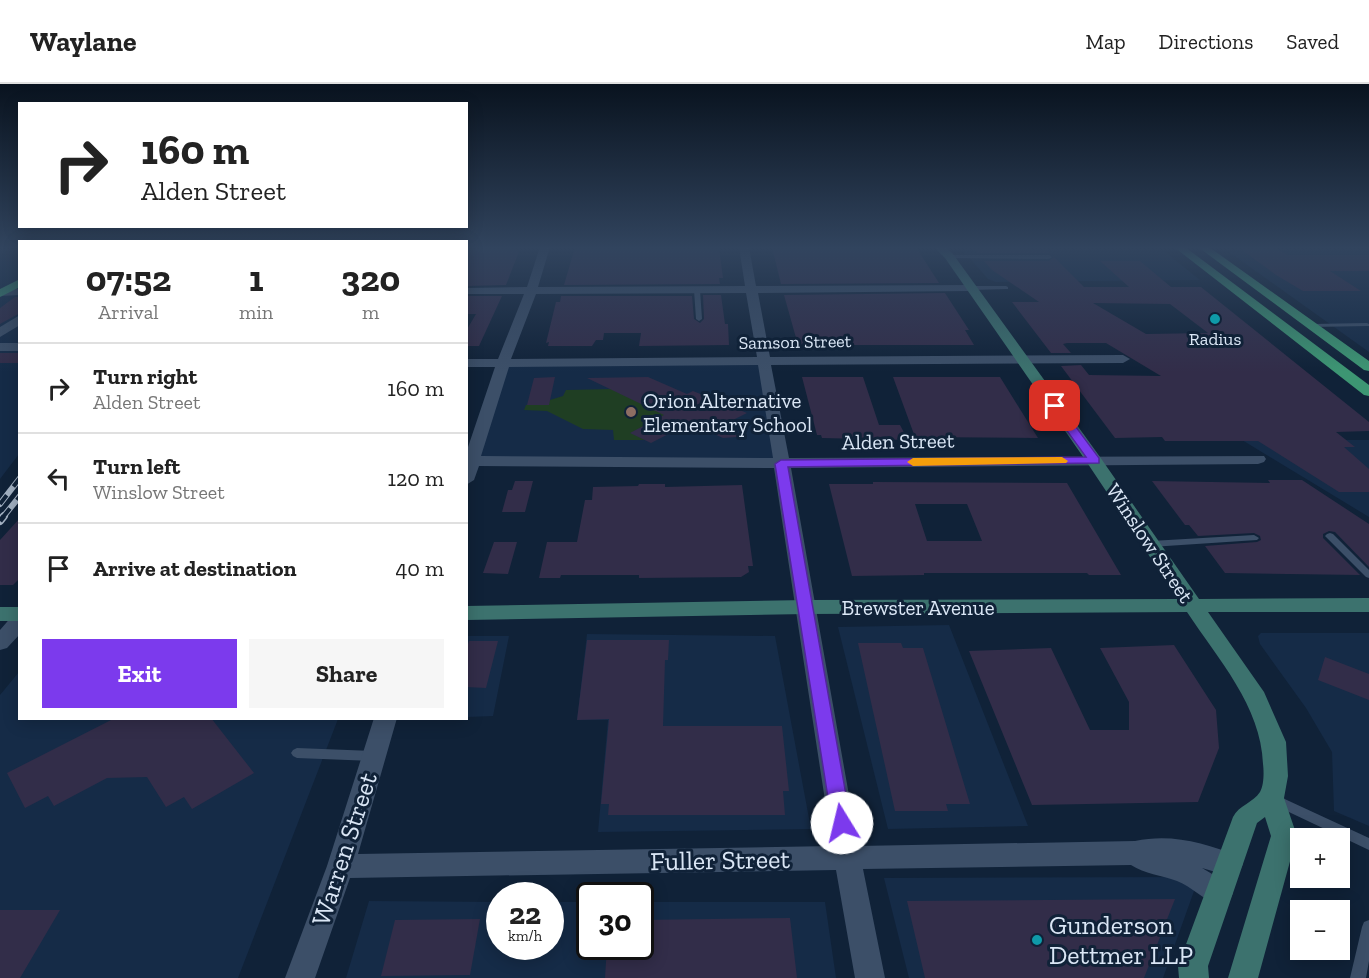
<!DOCTYPE html>
<html lang="en">
<head>
<meta charset="utf-8">
<style>
  :root { --surface:#fff; --page:#f6f6f6; --text:#222; --muted:#767676; --line:#e0e0e0; --accent:#7c3aed }
  body { margin:0; font-family:"Zilla Slab",serif; background:var(--page); color:var(--text); height:100vh; display:flex; flex-direction:column; font-size:22px; white-space:nowrap }
  * { box-sizing:border-box; margin:0 }
  p { font-size:20px; color:var(--muted) }
  .icon { flex:none; width:33px; height:33px; fill:none; stroke:currentColor; stroke-width:2; stroke-linecap:round; stroke-linejoin:round }
  .map { position:relative; flex:1; overflow:hidden }
  .sheet { position:absolute; left:18px; top:156px; width:450px; height:480px; display:flex; flex-direction:column; background:var(--surface); border-radius:0px; box-shadow:0 3px 15px #0003 }
  .sheet>* { flex:none }
  .guide { position:absolute; left:18px; top:18px; width:450px; height:126px; border-radius:0px; box-shadow:0 3px 15px #0003; background:#fff; color:var(--text); overflow:hidden }
  .controls { position:absolute; left:1290px; top:744px; display:grid; gap:12px }
  .controls a { display:grid; place-items:center; width:60px; height:60px; border-radius:0px; background:var(--surface); box-shadow:0 3px 15px #0003; font-size:30px }
  .speed { position:absolute; left:486px; top:798px; display:flex; gap:12px; font-size:30px; font-weight:700; text-align:center }
  .speed>* { display:grid; place-content:center; width:78px; height:78px; border-radius:50%; background:var(--surface); box-shadow:0 3px 15px #0003; line-height:1 }
  .speed small { font-size:15px; font-weight:400 }
  .speed .limit { border:3px solid #111; border-radius:9px; background:#fff; color:#111 }
  .pin { position:absolute; display:grid; place-items:center; width:51px; height:51px; color:#fff; margin:-26px; border-radius:12px; box-shadow:0 3px 9px #0006 }
  .me { position:absolute; width:66px; margin:-33px; rotate:351deg; stroke-linejoin:round; filter:drop-shadow(0 0 4px #0008) }
  .turn { display:flex; align-items:center; gap:21px; height:126px; padding:0 24px; font-size:27px }
  .turn .icon { width:78px; height:78px; stroke-width:2.5 }
  .turn b { display:block; font-size:42px; line-height:51px }
  .eta { display:flex; justify-content:space-evenly; align-items:center; height:102px; text-align:center }
  .eta b { font-size:36px; font-weight:700; line-height:42px }
  .button { display:flex; gap:12px; margin-top:auto; padding:12px 24px }
  .button a { flex:1; height:69px; border-radius:0px; background:var(--accent); color:#fff; font-size:24px; font-weight:700; line-height:69px; text-align:center }
  .button a+a { background:var(--page); color:var(--text) }
  ul { padding:0; list-style:none }
  li { display:flex; align-items:center; gap:18px; height:90px; padding:0 24px; border-top:2px solid var(--line) }
  li div { flex:1 }
  li b { display:block; font-size:22px }
  li em { font-style:normal }
  header { display:flex; align-items:center; gap:36px; box-sizing:border-box; height:84px; padding:0 30px; background:var(--surface); border-bottom:2px solid var(--line) }
  header strong { font-size:28px }
  nav { display:flex; gap:33px; margin-inline-start:auto; font-size:21px }
  .map>svg:first-child { display:block }
  .built { fill:#152b47 }
  .green { fill:#1f3e23 }
  .building { fill:#322d49; fill-rule:evenodd }
  .lines { fill:none; stroke-linecap:round; stroke-linejoin:round }
  .lane { fill:#3c4f68; fill-rule:evenodd }
  .street { fill:#3c4f68; fill-rule:evenodd }
  .secondary { fill:#3c726e; fill-rule:evenodd }
  .primary { fill:#3d9673; fill-rule:evenodd }
  .rail-far1-casing { stroke:#a3b1c2; stroke-width:6 }
  .rail-casing { stroke:#a3b1c2; stroke-width:8 }
  .rail-far1 { stroke:#102238; stroke-width:4; stroke-dasharray:11; stroke-linecap:butt }
  .rail { stroke:#102238; stroke-width:5; stroke-dasharray:15; stroke-linecap:butt }
  .route { fill:#7c3aed; stroke:#51269a; stroke-width:1.5 }
  .slow { fill:#f59e0b }
  .culture-dot { fill:#0f9aa8; stroke:#102238; stroke-width:2 }
  .education-dot { fill:#8d6e63; stroke:#102238; stroke-width:2 }
  .labels { text-anchor:middle; dominant-baseline:central; stroke-width:6; stroke-linejoin:round; paint-order:stroke }
  .far-poi-label { font-size:18px; fill:#dae6f5; stroke:#102238 }
  .far-street-label { font-size:18px; fill:#dae6f5; stroke:#102238 }
  .poi-label { font-size:21px; fill:#dae6f5; stroke:#102238; text-anchor:start }
  .street-label { font-size:21px; fill:#dae6f5; stroke:#102238 }
  .near-street-label { font-size:26px; fill:#dae6f5; stroke:#102238 }
  .near-poi-label { font-size:26px; fill:#dae6f5; stroke:#102238; text-anchor:start }
</style>
</head>
<body>
<header>
<strong>Waylane</strong>
<nav><a>Map</a><a>Directions</a><a>Saved</a></nav>
</header>
<div class="map">
<svg width="1369" height="894" viewBox="0 0 1369 894">
  <rect width="100%" height="100%" fill="#102238"/>
  <path class="built" d="M0 163H19V370L0 395Z
    M960 163H1159L1200 196 996 198 988 195Z
    M1222 163H1369V268Z
    M765 277 781 379 474 377 503 279Z
    M1242 356H1369V433Z
    M949 541 1028 742 888 745 838 543Z
    M1261 549H1369V742L1334 727 1332 668 1306 624 1260 560 1258 552Z
    M587 550 775 552 811 745 598 748 608 636H577Z
    M466 552H509L493 632 467 633Z
    M19 588 20 634 338 635 238 894H0V611Z
    M1199 793 1163 894H909L884 794Z
    M369 817 499 818 500 862H550L551 818H589L590 862H640L641 818H825L836 894H346Z"/>
  <path class="green" d="M615 305 652 326 669 329 631 349 645 356H614L613 346 583 345 547 327 524 326 526 321H548L550 316 563 312 566 306Z"/>
  <path class="building" d="M466 163H515L514 166 520 165 506 201 466 202Z
    M575 163H717L719 164 723 194H719L720 200 564 201Z
    M772 163H916L939 199 781 200Z
    M973 163H1027L1030 166H1047L1050 169H978Z
    M1238 163H1275L1287 171H1369V187H1330L1361 207H1303L1276 191Z
    M1054 173 1084 203H1129L1100 177H1140L1171 203H1201L1369 338V347L1336 348 1355 363H1344L1369 385V408H1339L1258 357H1165L1162 353 1115 354 1061 282 1081 281 1089 291 1161 292 1106 259H1067L1063 260 1071 269H1051L1012 218H1039L992 186 984 177H1049ZM1093 219 1170 220 1208 249 1146 250Z
    M945 209 969 246H965L974 261H798L784 211Z
    M703 211H721L725 240H728L729 261 639 262 641 249H604L603 256H596L592 262H548L549 258 546 259 556 218H560L561 212H692L694 235 700 239 704 235Z
    M466 212H502L479 262H466V247L476 230H466Z
    M15 213H20V229L0 240V224Z
    M0 269H20V279H0Z
    M555 293 549 321H527L534 294Z
    M648 293 687 310 693 307 747 329 733 336 737 353 723 354 690 339 651 359 630 349 664 331 587 294Z
    M802 293H863L879 341H900L908 356 822 354 821 351H817Z
    M893 293H1000L1038 354 915 353Z
    M1268 396H1302L1369 440V483L1335 448 1329 447 1323 450V454L1360 491 1225 489 1205 462 1257 458 1261 456 1260 452 1254 449 1198 452 1189 441H1185L1152 397 1270 399Z
    M515 397H533L525 428H502L508 406H512Z
    M873 398 1067 399 1121 491H1089L1087 489H924V491L852 492 829 400H873ZM915 420H967L982 457H927Z
    M639 400H665V403L742 401 753 482H748L749 488 741 493 639 494V491H561L560 494H539L547 458H577L585 416H592L593 403 638 402Z
    M20 434V494L13 501H0V456Z
    M494 458H517L508 490 483 489Z
    M587 556H669L668 576H665L663 642H782L789 707H783L785 731H608L609 720H601L609 635 577 636Z
    M469 557H498L486 604 466 603V566Z
    M858 559H901L903 564H923L970 720H946L948 727H895Z
    M1174 561 1216 626 1219 664 1198 718 1032 721 969 567 1051 564 1090 646H1129V618L1100 564Z
    M1325 573 1369 590V616L1318 596Z
    M115 634H211L254 689 192 725 184 713 166 723 147 693 107 694 54 722 48 712 25 724 7 689Z
    M1175 815 1144 894H925L907 817Z
    M0 826H60L20 894H0Z
    M790 834 797 894H605L607 862H640V836Z
    M480 835 470 891 381 892 395 836Z"/>
  <g class="lines">
    <path class="lane" d="M947 171H1049L1052 173 1049 175 949 174 946 172Z
      M1006 202 1008 203V205L970 206 967 204 970 202Z
      M697 204 700 206 702 235 699 237 696 235 694 206Z
      M1312 240 1367 239 1369 240V242L1310 243V241Z
      M1330 449 1333 450 1369 486V494L1366 493 1325 452 1327 450Z
      M1254 451 1259 454 1257 456 1151 463 1146 460 1151 457Z
      M297 664 373 667 377 669 379 672 377 675 373 677 297 674 293 672 291 669 293 666Z
      M1276 711 1369 754V766L1272 720 1270 716 1272 712Z
      M1369 836V877L1366 894H1350L1362 843 1364 838Z"/>
    <path class="street" d="M540 163H550L538 203 745 202 739 163H749L756 202 970 201 976 204 970 207 758 209 770 273 1123 271 1130 275 1123 279 771 281 789 374 1264 372 1266 375 1264 378 1258 380 791 384 858 762 1135 757C1171 749 1205 759 1239 772L1243 780 1239 788 1229 792 1202 784 1229 800 1233 809 1229 818 1219 822C1204 816 1192 803 1177 797 1161 791 1145 790 1131 781L863 785 885 894H855L836 786 350 794 315 894H285L327 782 374 634H397L358 770 832 762 774 384 479 382 474 396 466 401V369L495 283H466V275H498L524 210H466V204L527 203ZM746 209 757 273 511 275 536 210ZM758 281 773 374 481 372 509 283Z
      M20 205V211L0 212V206Z
      M20 231V241L0 253V243Z
      M0 259H20V267H0Z
      M20 529V550L7 564 0 566V546L13 531Z"/>
    <path class="secondary" d="M934 163H945L953 170 1100 373 1199 515 1369 514V528H1208L1264 608 1286 658 1288 692 1284 714 1297 752 1258 894H1228L1271 752 1265 733 1257 739 1208 882 1209 894H1179L1178 882 1233 733C1239 721 1253 719 1260 708 1264 701 1264 688 1263 680 1261 622 1218 575 1187 528L807 530 466 536V522L807 516 1178 515 1086 377 945 174Z
      M0 523H20V537H0Z"/>
    <path class="primary" d="M1174 163H1185L1369 301V312L1364 311Z
      M1198 163H1209L1369 277V287L1364 286Z
      M20 195V203L0 213V205Z"/>
    <g class="rail-far1-casing">
      <path id="rail-far1" d="M0 420 20 394
        M3 433 20 412"/>
    </g>
    <g class="rail-casing">
      <path id="rail" d="M0 437 4 432"/>
    </g>
    <use href="#rail-far1" class="rail-far1"/>
    <use href="#rail" class="rail"/>
  </g>
  <linearGradient id="sky" x2="0" y2="1"><stop stop-color="#09131f"/><stop offset="0.57" stop-color="#31445e"/><stop offset="1" stop-color="#31445e" stop-opacity="0"/></linearGradient>
  <rect width="1369" height="288" fill="url(#sky)"/>
  <path class="route" d="M1055 319 1059 320 1099 374V379L788 383 851 739 849 745 842 748 835 745 832 739 775 380 781 376 1086 373 1049 322Z"/>
  <path class="slow" d="M1062 373 1068 377 1066 379 913 382 907 378 913 374Z"/>
  <g class="culture-dot">
    <circle cx="1215" cy="235" r="6"/>
    <circle cx="1037" cy="856" r="6"/>
  </g>
  <circle class="education-dot" cx="631" cy="328" r="6"/>
  <g class="labels">
    <g class="far-poi-label">
      <text x="1215" y="255">Radius</text>
    </g>
    <g class="far-street-label">
      <text transform="translate(795 258) rotate(-1)">Samson Street</text>
    </g>
    <g class="poi-label">
      <text x="643" y="316">Orion Alternative<tspan x="643" dy="24">Elementary School</tspan></text>
    </g>
    <g class="street-label">
      <text transform="translate(898 357) rotate(-1)">Alden Street</text>
      <text transform="translate(1150 459) rotate(56)">Winslow Street</text>
      <text x="918" y="523">Brewster Avenue</text>
    </g>
    <g class="near-street-label">
      <text transform="translate(344 765) rotate(-72)">Warren Street</text>
      <text transform="translate(720 776) rotate(-1)">Fuller Street</text>
    </g>
    <g class="near-poi-label">
      <text x="1049" y="841">Gunderson<tspan x="1049" dy="30">Dettmer LLP</tspan></text>
    </g>
  </g>
</svg>
<div class="controls">
<a>+</a>
<a>−</a>
</div>
<div class="speed"><div>22<small>km/h</small></div><div class="limit">30</div></div>
<div class="pin" style="left:1055px;top:322px;background:#d93025"><svg class="icon" aria-label="arrive" viewBox="0 0 24 24"><path d="M6 21V4h12l-3 4 3 4H6"/></svg></div>
<svg class="me" style="left:842px;top:739px" viewBox="-20 -20 40 40"><circle r="19" fill="#fff"/><path d="M0-13L10 11 0 6-10 11z" fill="#7c3aed"/></svg>
<div class="guide">
<div class="turn"><svg class="icon" aria-label="right" viewBox="0 0 24 24"><path d="M7 20v-9h11M14 6l5 5-5 5"/></svg><div><b>160 m</b>Alden Street</div></div>
</div>
<section class="sheet">
<div class="eta">
<div><b>07:52</b><p>Arrival</p></div>
<div><b>1</b><p>min</p></div>
<div><b>320</b><p>m</p></div>
</div>
<ul>
<li><svg class="icon" aria-label="right" viewBox="0 0 24 24"><path d="M7 20v-9h11M14 6l5 5-5 5"/></svg><div><b>Turn right</b><p>Alden Street</p></div><em>160 m</em></li>
<li><svg class="icon" aria-label="left" viewBox="0 0 24 24"><path d="M17 20v-9H6M10 6l-5 5 5 5"/></svg><div><b>Turn left</b><p>Winslow Street</p></div><em>120 m</em></li>
<li><svg class="icon" aria-label="arrive" viewBox="0 0 24 24"><path d="M6 21V4h12l-3 4 3 4H6"/></svg><div><b>Arrive at destination</b></div><em>40 m</em></li>
</ul>
<div class="button"><a>Exit</a><a>Share</a></div>
</section>
</div>
</body>
</html>
